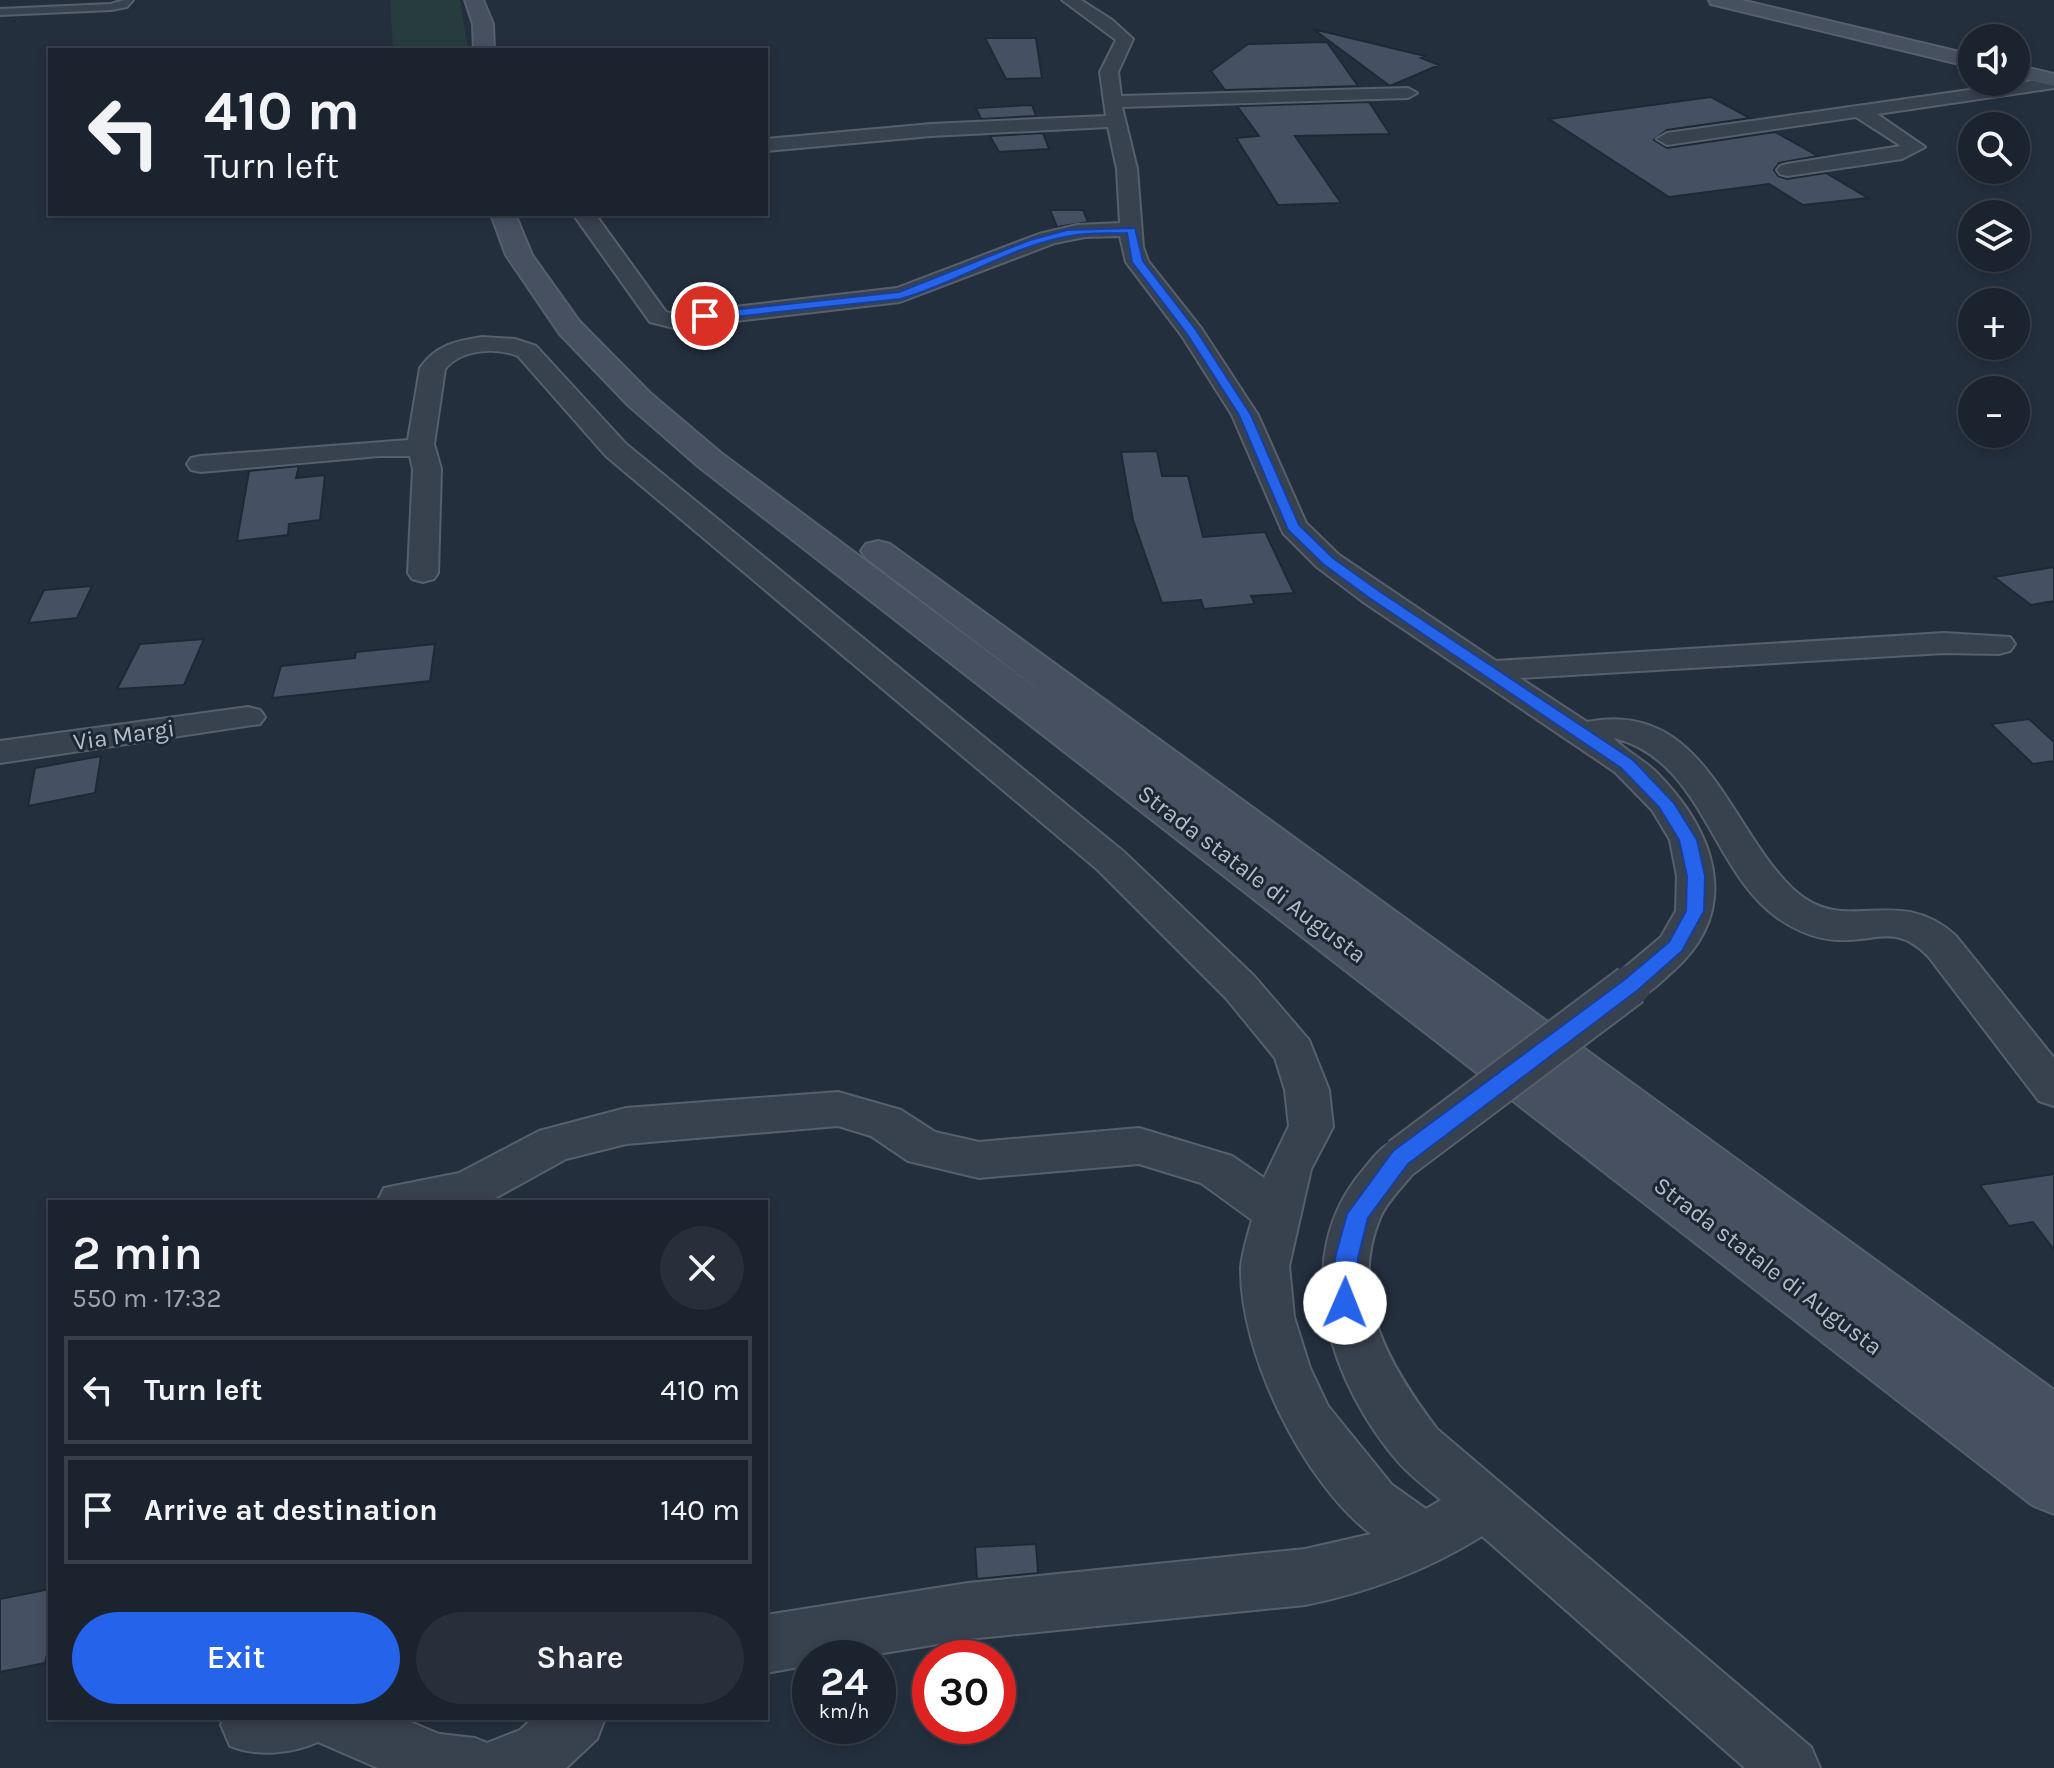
<!DOCTYPE html>
<html lang="en">
<head>
<meta charset="utf-8">
<style>
  :root { --surface:#1b232e; --page:#282f3a; --text:#f1f3f6; --muted:#a0a4aa; --line:#39404a; --accent:#2563eb }
  body { margin:0; font-family:Karla,sans-serif; background:var(--page); color:var(--text); height:100vh; display:flex; flex-direction:column; font-size:30px; white-space:nowrap }
  * { box-sizing:border-box; margin:0 }
  p { font-size:26px; color:var(--muted) }
  .icon { flex:none; width:44px; height:44px; fill:none; stroke:currentColor; stroke-width:2; stroke-linecap:round; stroke-linejoin:round }
  .map { position:relative; flex:1; overflow:hidden }
  .drawer { position:absolute; left:48px; top:1200px; width:720px; height:520px; display:flex; flex-direction:column; background:var(--surface); border-radius:0px; box-shadow:0 4px 12px #0003,0 0 0 2px var(--line) }
  .drawer>* { flex:none }
  .banner { position:absolute; left:48px; top:48px; width:720px; height:168px; border-radius:0px; box-shadow:0 4px 12px #0003,0 0 0 2px var(--line); background:#1b232e; color:var(--text); overflow:hidden }
  .buttons { position:absolute; left:1958px; top:24px; display:grid; gap:16px }
  .buttons a { display:grid; place-items:center; width:72px; height:72px; border-radius:50%; background:var(--surface); box-shadow:0 4px 12px #0003,0 0 0 2px var(--line); font-size:40px }
  .speed { position:absolute; left:792px; top:1640px; display:flex; gap:16px; font-size:40px; font-weight:700; text-align:center }
  .speed>* { display:grid; place-content:center; width:104px; height:104px; border-radius:50%; background:var(--surface); box-shadow:0 4px 12px #0003,0 0 0 2px var(--line); line-height:1 }
  .speed small { font-size:20px; font-weight:400 }
  .speed .limit { border:12px solid #d22; background:#fff; color:#111 }
  .pin { position:absolute; display:grid; place-items:center; width:68px; height:68px; color:#fff; margin:-34px; border:4px solid #fff; border-radius:50%; box-shadow:0 2px 8px #0007 }
  .me { position:absolute; width:88px; margin:-44px; rotate:1deg; stroke-linejoin:round; filter:drop-shadow(0 0 6px #0008) }
  .turn { display:flex; align-items:center; gap:28px; height:168px; padding:0 24px; font-size:36px }
  .turn .icon { width:104px; height:104px; stroke-width:2.5 }
  .turn b { display:block; font-size:56px; line-height:68px }
  .round { display:grid; place-items:center; flex:none; width:84px; height:84px; border-radius:42px; background:var(--page) }
  .headline { display:flex; align-items:center; justify-content:space-between; height:136px; padding:0 24px }
  h1 { font-size:48px; font-weight:600; line-height:60px }
  .primary-button { display:flex; gap:16px; margin-top:auto; padding:16px 24px }
  .primary-button a { flex:1; height:92px; border-radius:48px; background:var(--accent); color:#fff; font-size:32px; font-weight:600; line-height:92px; text-align:center }
  .primary-button a+a { background:var(--page); color:var(--text) }
  ul { padding:0; list-style:none }
  li { display:flex; align-items:center; gap:24px; height:108px; margin:0 16px 12px; padding:0 8px; border:4px solid var(--line); border-radius:0px }
  li div { flex:1 }
  li b { display:block; font-size:30px }
  li em { font-style:normal }
  .map>svg:first-child { display:block }
  .green { fill:#263c3f }
  .building { fill:#455162; stroke:#1f2835; stroke-width:2 }
  .lines { fill:none; stroke-linecap:round; stroke-linejoin:round }
  .lane-casing { stroke:#565f6c; stroke-width:4 }
  .street-casing { stroke:#565f6c; stroke-width:4 }
  .secondary-casing { stroke:#565f6c; stroke-width:4 }
  .lane { fill:#38414e; fill-rule:evenodd }
  .street { fill:#38414e; fill-rule:evenodd }
  .secondary { fill:#465061; fill-rule:evenodd }
  .street-bridge-casing { stroke:#565f6c; stroke-width:44; stroke-linecap:butt }
  .street-bridge { stroke:#38414e; stroke-width:40 }
  .route { fill:#2563eb; stroke:#184099; stroke-width:2 }
  .labels { text-anchor:middle; dominant-baseline:central; stroke-width:6; stroke-linejoin:round; paint-order:stroke }
  .street-label { font-size:24px; fill:#b4bcc9; stroke:#1d2633 }
</style>
</head>
<body>
<div class="map">
<svg width="2054" height="1768" viewBox="0 0 2054 1768">
  <rect width="100%" height="100%" fill="#242f3e"/>
  <path class="green" d="M390 0H460L468 50H393Z"/>
  <path class="building" d="M1313 29 1425 56 1421 58 1439 65 1390 86Z
    M985 38H1036L1042 78 1006 79Z
    M1327 42 1358 86 1225 90 1211 71 1248 44Z
    M1711 97 1750 118 1667 130 1654 140 1667 148 1775 132 1818 156 1779 163 1774 170 1778 176 1787 179 1826 173 1868 198 1803 205 1769 184 1669 197 1549 119Z
    M1369 102 1390 134 1295 136 1341 203 1278 205 1236 138 1259 136 1237 106Z
    M1032 105 1036 116 981 119 976 108Z
    M1043 133 1049 149 999 152 990 136Z
    M1050 210H1083L1088 222 1057 227Z
    M1157 451 1162 476H1188L1203 537 1265 532 1294 593 1251 596 1255 604 1204 609 1201 600 1162 603 1133 520 1121 452Z
    M299 466 296 478 325 475 320 520 289 524 288 535 237 541 249 471Z
    M2054 567V601L2031 605 1994 577Z
    M92 586 77 618 28 623 44 590Z
    M204 639 184 685 117 689 140 644Z
    M435 644 430 681 272 698 281 666 355 658 356 652Z
    M2029 719 2054 742V761L2033 764 1991 724Z
    M101 756 95 793 28 806 35 768Z
    M2054 1174V1250L2033 1222 2009 1226 1980 1185Z
    M1036 1544 1038 1573 977 1579 975 1547Z
    M50 1589V1641L45 1663 0 1672V1599Z"/>
  <g class="lines">
    <g class="lane-casing">
      <path id="lane" d="M124 0H133L127 7 111 10 0 15V9L111 4Z"/>
    </g>
    <g class="street-casing">
      <path id="street" d="M1062 0H1081L1112 20 1133 39 1118 72 1121 96 1408 88 1417 93 1408 98 1122 107 1137 169 1143 247 1148 261 1201 328 1258 415 1306 523 1339 555 1496 661 1944 633 2010 637 2015 644 2010 651 1999 654 1944 653 1520 678 1587 722C1705 699 1728 828 1794 890 1846 938 1897 882 1956 936L2054 1058V1106L2039 1101 1928 956C1894 923 1878 942 1837 940 1813 939 1788 927 1770 912 1710 862 1699 759 1614 738 1618 745 1643 760 1654 770 1713 828 1745 907 1673 971 1655 987 1643 1004 1617 996L1611 985 1617 974 1661 937 1676 911 1677 876 1670 840 1652 810 1615 772 1362 601 1317 567 1283 533 1232 415 1182 336 1126 262 1120 236 1085 237 1055 243 900 302 674 328 650 322 573 214H595L666 312 674 314 897 288 1039 234 1077 225 1120 223 1117 169 1108 127 931 136 766 151V139L931 124 1106 116 1100 72 1116 40Z
        M2054 78V88L1877 114 1925 147 1902 159 1787 176 1780 174 1777 170 1780 166 1787 164 1901 146 1856 117 1667 145 1657 139 1667 133Z
        M482 337 515 339 536 346 626 444 1124 852 1254 976 1309 1040 1329 1090 1333 1127 1311 1169 1289 1266 1294 1317 1310 1368 1328 1406 1392 1485 1426 1509 1441 1500C1428 1489 1412 1477 1400 1464 1331 1385 1287 1259 1363 1170 1381 1149 1388 1135 1417 1145L1423 1158C1412 1180 1389 1196 1380 1218 1347 1297 1391 1368 1437 1429L1811 1747 1820 1768H1745L1482 1536C1426 1571 1369 1592 1305 1605L968 1639 854 1658H810V1665L766 1673V1615L968 1583 1305 1549 1371 1534C1303 1482 1240 1354 1241 1268 1242 1253 1248 1235 1252 1220L1201 1183 1139 1164 979 1178 908 1161 871 1136 838 1126 626 1144 566 1159 488 1202H377L384 1188 459 1173 539 1131 626 1108 838 1092 901 1110 935 1132 979 1142 1139 1128 1232 1156 1264 1178 1289 1126 1285 1090 1275 1058 1226 998 1098 870 606 456 518 356C496 347 461 349 445 369L434 444 441 469 438 573 434 579 423 582 412 579 408 573 413 469 410 456H379L201 472 191 470 187 464 191 458 201 456 408 440 420 368C436 345 456 341 482 337Z
        M248 707 260 710 265 717 260 724 0 763V741Z
        M224 1718H401L439 1734 475 1738 487 1743 520 1730 533 1718H605L597 1739 566 1768H378L318 1742C291 1754 257 1757 230 1746L221 1725Z"/>
    </g>
    <g class="secondary-casing">
      <path id="secondary" d="M465 0H483L493 24 494 50H474L473 24Z
        M1709 0H1741L1972 55V67L1711 4Z
        M2016 65 2054 74V86L2016 77Z
        M491 214H515L532 255 579 321 650 393 721 453 1063 708 866 558 861 551 866 544 878 541 890 544 2054 1390V1514L2032 1505 699 467 628 405 559 333 506 255Z"/>
    </g>
    <use href="#lane" class="lane"/>
    <use href="#street" class="street"/>
    <use href="#secondary" class="secondary"/>
    <g class="street-bridge-casing">
      <path id="street-bridge" d="M1401 1158 1631 985"/>
    </g>
    <use href="#street-bridge" class="street-bridge"/>
  </g>
  <path class="route" d="M1135 228 1143 261 1196 330 1251 415 1299 525 1333 558 1379 591 1633 760 1674 803 1697 840 1705 876 1704 911 1682 951 1638 990 1408 1164 1368 1218 1358 1258 1357 1303 1354 1310 1345 1313 1337 1310 1334 1303 1335 1258 1347 1214 1393 1151 1624 980 1669 942 1686 911 1687 876 1679 840 1659 807 1621 768 1368 597 1323 564 1288 530 1239 415 1187 334 1132 262 1127 233C1109 234 1089 232 1070 236 1011 246 958 283 900 299L705 320 699 316 705 313 899 292 1030 240 1067 230Z"/>
  <g class="labels">
    <g class="street-label">
      <text transform="translate(124 735) rotate(-8)">Via Margi</text>
      <text transform="translate(1252 874) rotate(37)">Strada statale di Augusta</text>
      <text transform="translate(1768 1266) rotate(37)">Strada statale di Augusta</text>
    </g>
  </g>
</svg>
<div class="buttons">
<a><svg class="icon" aria-label="sound" viewBox="0 0 24 24"><path d="M4 9h4l5-4v14l-5-4H4zM17 9q2 3 0 6"/></svg></a>
<a><svg class="icon" aria-label="search" viewBox="0 0 24 24"><circle cx="10" cy="10" r="6"/><path d="M15 15l6 6"/></svg></a>
<a><svg class="icon" aria-label="layers" viewBox="0 0 24 24"><path d="M12 4l9 5-9 5-9-5zM3 14l9 5 9-5"/></svg></a>
<a>+</a>
<a>−</a>
</div>
<div class="speed"><div>24<small>km/h</small></div><div class="limit">30</div></div>
<div class="pin" style="left:705px;top:316px;background:#d93025"><svg class="icon" aria-label="arrive" viewBox="0 0 24 24"><path d="M6 21V4h12l-3 4 3 4H6"/></svg></div>
<svg class="me" style="left:1345px;top:1303px" viewBox="-20 -20 40 40"><circle r="19" fill="#fff"/><path d="M0-13L10 11 0 6-10 11z" fill="#2563eb"/></svg>
<div class="banner">
<div class="turn"><svg class="icon" aria-label="left" viewBox="0 0 24 24"><path d="M17 20v-9H6M10 6l-5 5 5 5"/></svg><div><b>410 m</b>Turn left</div></div>
</div>
<section class="drawer">
<div class="headline"><div><h1>2 min</h1><p>550 m · 17:32</p></div><a class="round"><svg class="icon" aria-label="close" viewBox="0 0 24 24"><path d="M6 6l12 12M18 6L6 18"/></svg></a></div>
<ul>
<li><svg class="icon" aria-label="left" viewBox="0 0 24 24"><path d="M17 20v-9H6M10 6l-5 5 5 5"/></svg><div><b>Turn left</b></div><em>410 m</em></li>
<li><svg class="icon" aria-label="arrive" viewBox="0 0 24 24"><path d="M6 21V4h12l-3 4 3 4H6"/></svg><div><b>Arrive at destination</b></div><em>140 m</em></li>
</ul>
<div class="primary-button"><a>Exit</a><a>Share</a></div>
</section>
</div>
</body>
</html>
